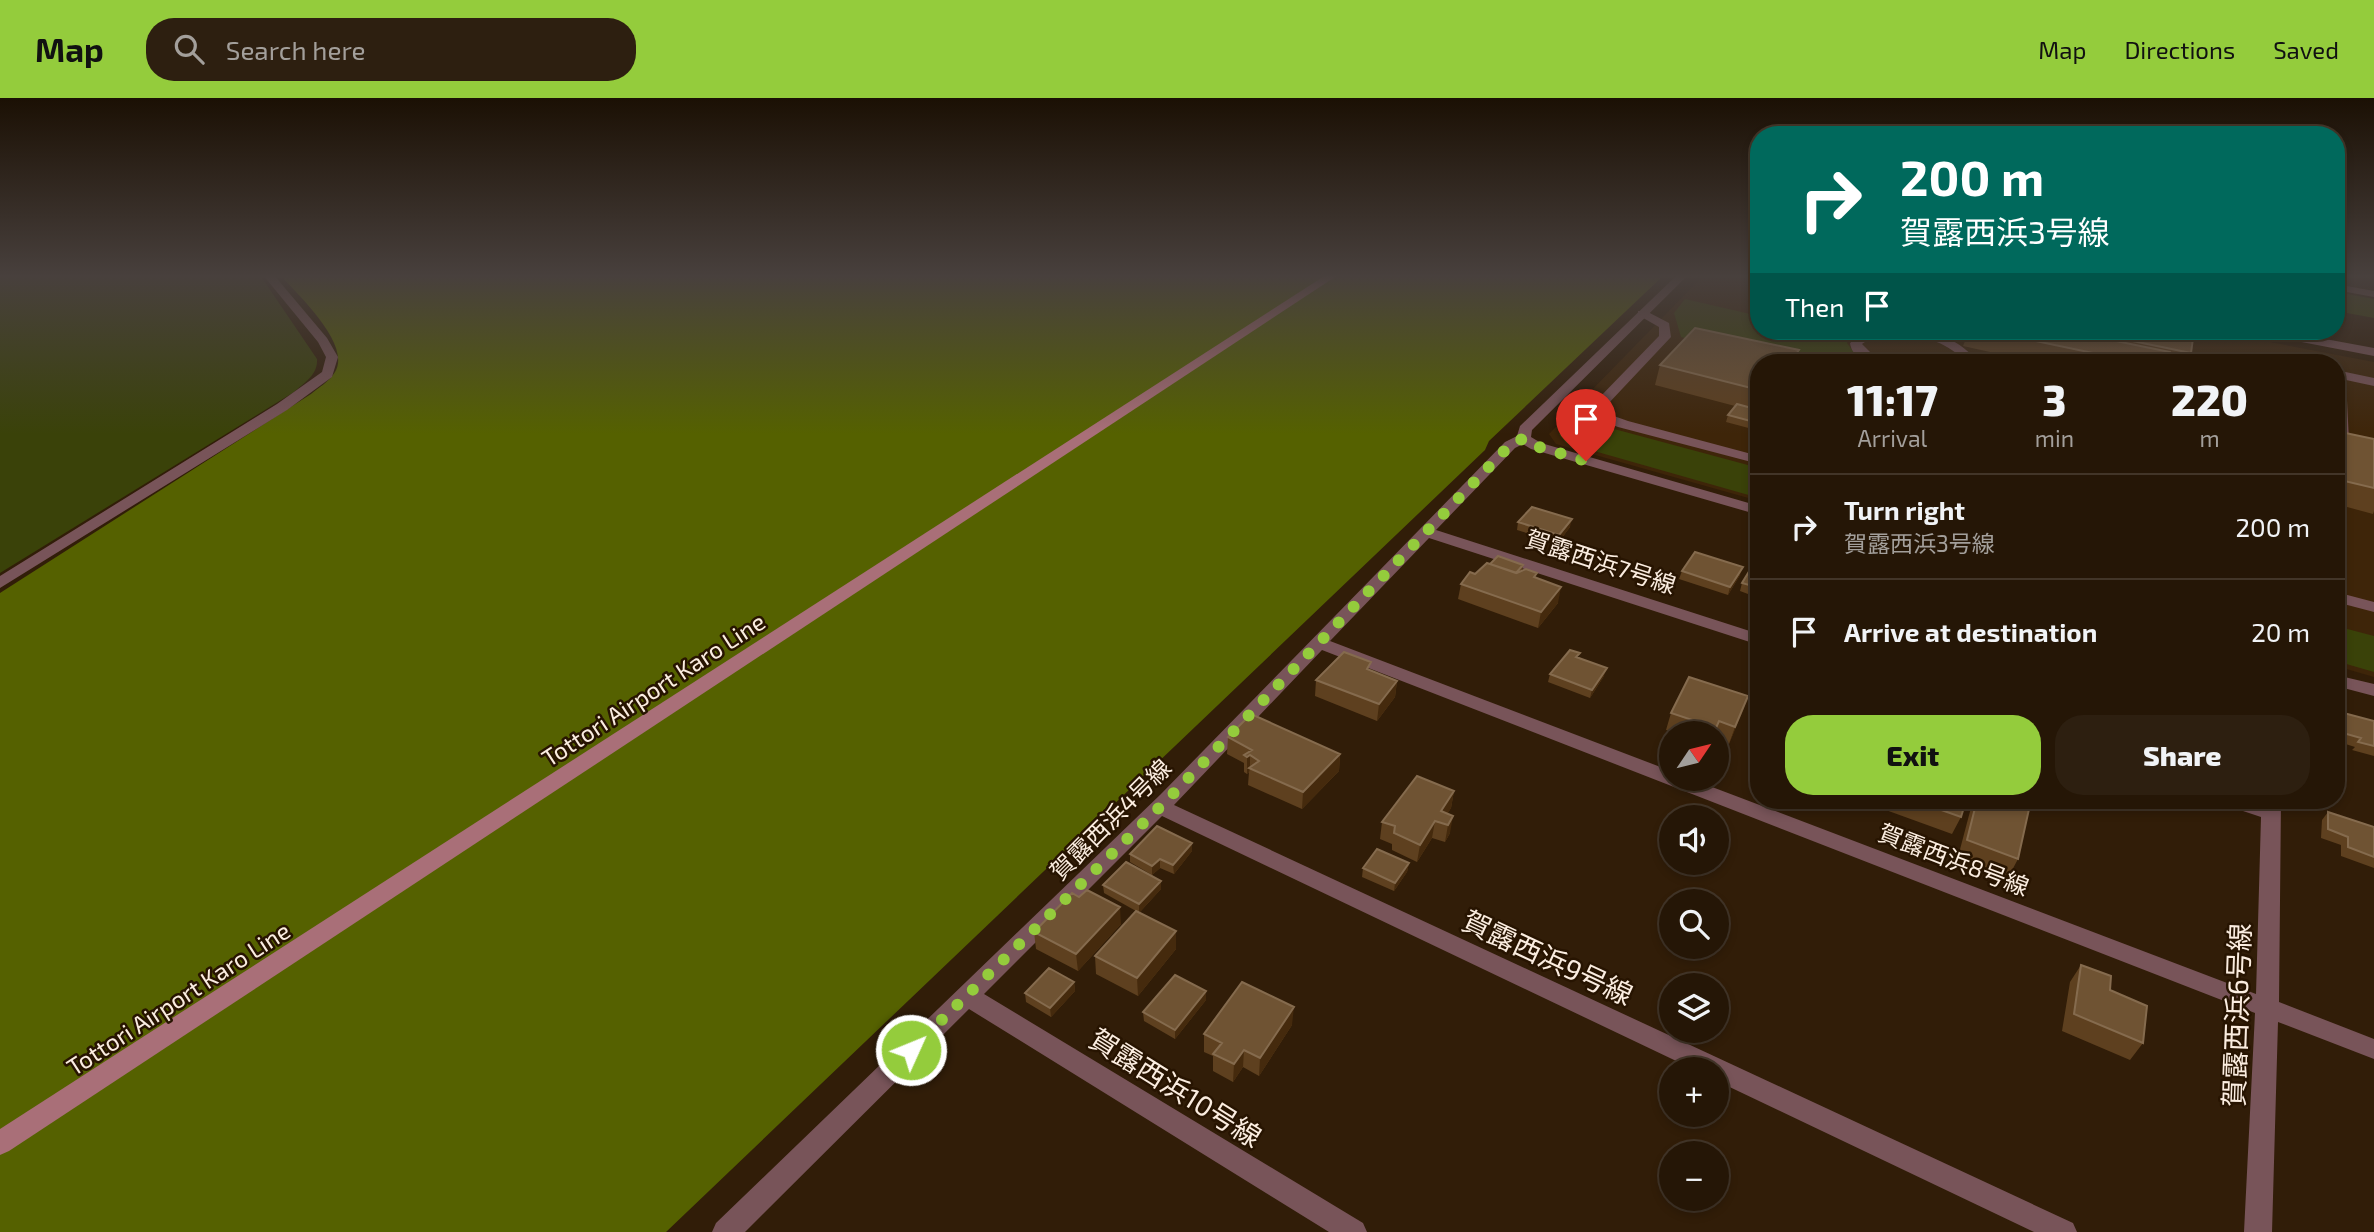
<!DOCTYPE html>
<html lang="en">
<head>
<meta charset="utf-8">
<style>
  :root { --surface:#251606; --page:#2d1f10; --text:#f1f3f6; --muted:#a39f9b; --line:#423528; --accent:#94cc3c }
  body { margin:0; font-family:"Exo 2","Noto Sans JP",sans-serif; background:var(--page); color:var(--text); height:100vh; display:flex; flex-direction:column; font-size:26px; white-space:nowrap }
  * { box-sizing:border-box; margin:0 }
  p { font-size:23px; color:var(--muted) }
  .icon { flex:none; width:38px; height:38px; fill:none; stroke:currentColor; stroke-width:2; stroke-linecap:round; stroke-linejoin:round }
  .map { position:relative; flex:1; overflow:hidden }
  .side { position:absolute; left:1750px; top:256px; width:595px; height:455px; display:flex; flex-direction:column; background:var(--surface); border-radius:28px; box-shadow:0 4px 10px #0003,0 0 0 2px var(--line) }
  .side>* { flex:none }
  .banner { position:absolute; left:1750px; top:28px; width:595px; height:214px; border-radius:28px; box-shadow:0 4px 10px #0003,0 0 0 2px var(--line); background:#00695c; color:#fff; overflow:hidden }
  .needle { width:46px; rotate:55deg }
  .tools { position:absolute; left:1659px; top:623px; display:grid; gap:14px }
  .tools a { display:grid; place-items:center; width:70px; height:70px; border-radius:50%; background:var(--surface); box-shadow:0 4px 10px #0003,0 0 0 2px var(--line); font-size:35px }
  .pin { position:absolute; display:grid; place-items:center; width:60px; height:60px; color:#fff; margin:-72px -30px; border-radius:50% 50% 50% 0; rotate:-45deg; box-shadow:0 0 7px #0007 }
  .pin .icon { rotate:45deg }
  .me { position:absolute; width:77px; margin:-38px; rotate:46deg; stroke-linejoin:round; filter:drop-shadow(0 0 5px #0008) }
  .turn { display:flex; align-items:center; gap:24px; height:147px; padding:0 35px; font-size:32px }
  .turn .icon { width:91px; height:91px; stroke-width:2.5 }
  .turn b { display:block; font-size:49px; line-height:60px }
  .then { display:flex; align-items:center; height:66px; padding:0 35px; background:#0003; gap:14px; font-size:26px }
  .eta { display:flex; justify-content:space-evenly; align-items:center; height:119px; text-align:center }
  .eta b { font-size:42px; font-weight:800; line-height:49px }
  .button { display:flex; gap:14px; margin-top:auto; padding:14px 35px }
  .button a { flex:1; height:80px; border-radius:28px; background:var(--accent); color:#111; font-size:28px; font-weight:800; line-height:80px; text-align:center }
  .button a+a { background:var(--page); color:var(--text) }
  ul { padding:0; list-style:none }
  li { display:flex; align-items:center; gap:21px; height:105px; padding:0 35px; border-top:2px solid var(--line) }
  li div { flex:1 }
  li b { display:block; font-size:26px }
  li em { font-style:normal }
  header { display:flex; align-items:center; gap:42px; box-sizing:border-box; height:98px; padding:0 35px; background:var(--accent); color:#111 }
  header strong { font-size:33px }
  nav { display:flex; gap:38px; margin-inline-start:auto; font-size:24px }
  .search { width:490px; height:63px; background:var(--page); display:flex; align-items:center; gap:18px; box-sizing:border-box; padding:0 24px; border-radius:28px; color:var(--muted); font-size:26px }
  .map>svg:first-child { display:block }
  .built { fill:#3e2509 }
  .green { fill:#3a4209 }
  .forest { fill:#556100 }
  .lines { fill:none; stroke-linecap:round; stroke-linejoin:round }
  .service { fill:#785459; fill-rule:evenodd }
  .pedestrian { fill:#785459; fill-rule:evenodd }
  .minor { fill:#785459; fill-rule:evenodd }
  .tertiary { fill:#785459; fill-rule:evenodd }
  .secondary { fill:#a96f78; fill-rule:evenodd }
  .wall { fill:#5e401f }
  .shaded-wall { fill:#452a0d }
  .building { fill:#6f5333; stroke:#856b4e; stroke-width:2 }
  .route { stroke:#94cc3c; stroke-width:12; stroke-dasharray:0 21.6 }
  .labels { text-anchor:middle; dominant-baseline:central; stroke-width:5; stroke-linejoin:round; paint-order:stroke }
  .street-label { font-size:24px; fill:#fbede0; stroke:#271401 }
  .near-street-label { font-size:28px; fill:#fbede0; stroke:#271401 }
</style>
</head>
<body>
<header>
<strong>Map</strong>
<div class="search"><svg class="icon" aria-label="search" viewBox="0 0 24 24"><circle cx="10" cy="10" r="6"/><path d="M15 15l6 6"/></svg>Search here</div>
<nav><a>Map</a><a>Directions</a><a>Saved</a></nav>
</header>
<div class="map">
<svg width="2374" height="1134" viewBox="0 0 2374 1134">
  <rect width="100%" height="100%" fill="#311d08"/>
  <path class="built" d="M1704 177H1759V233H2212L2374 264V579L2336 568V264H1759V403L1556 346 1549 336Z"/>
  <path class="green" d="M0 177H260L317 261C318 277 305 284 294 294L0 475Z
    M2336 194 2374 201V220L2336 213Z
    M1685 201 1759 218V233H1820L1849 240 1847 245 1857 259 1867 264H1775L1681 239 1674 215Z
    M1577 321 1759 370V400L1566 345 1559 336Z
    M2336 528 2374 538V574L2336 563Z"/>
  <path class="forest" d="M280 177H1664L1489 343 1485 352 666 1134H0V495L311 296C318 290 330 283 335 274 352 246 297 196 280 177Z"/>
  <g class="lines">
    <path class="service" d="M1638 213H1646L1669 225 1671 239 1607 307 1606 312 1611 317 1628 323 1759 358V366L1618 329C1607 325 1600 323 1592 313L1596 303 1659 238V229L1638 217Z
      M2264 260H2275L2281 264H2258Z
      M2336 272 2374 280V288L2346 282 2349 343 2342 347 2336 345Z
      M2336 494 2374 504V514L2336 504Z"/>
    <path class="pedestrian" d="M1870 233C1909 233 1952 229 1977 264H1965C1945 238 1889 226 1862 246L1880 264C1867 265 1852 260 1850 245L1862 235Z"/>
    <path class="minor" d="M263 177H274L327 240 338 259 332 279 287 312 0 490V478L277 306 322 274 326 259 318 244Z
      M1677 177H1688L1532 332 1531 339 1541 345 1759 408V417L1531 351 1523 346 1515 350 1436 432 1759 536V547L1429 440 1330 543 1671 673V681H1691L2256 896 2261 719 2225 707 2222 702H2253L2261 705V702H2281L2279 904 2374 941V961L2278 924 2272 1134H2244L2255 915 1322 552 1174 707 2073 1125 2077 1134H2034L1717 983V971H1693L1162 718 984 896 1363 1125 1367 1134H1329L969 911 745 1134H712L716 1125 1161 696 1505 344 1517 338 1520 328Z
      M2336 186 2374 193V199L2336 192Z
      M2336 577 2374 586V598L2336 588Z"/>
    <path class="tertiary" d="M2259 233H2282L2374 250V258L2265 237Z"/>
    <path class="secondary" d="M1326 177H1338L9 1053 0 1057V1031Z"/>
  </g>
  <path class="wall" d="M1969 233H2194L2191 255 2186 264H2035L1963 248Z
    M1759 264V329L1756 332 1726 324 1728 317 1735 308 1655 287 1660 267Z
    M1759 332V350L1750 348 1752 340Z
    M2336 333 2374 341V413L2373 416 2336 406Z
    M1518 424 1570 429 1558 445 1517 432Z
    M1759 449V504L1755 503 1756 499 1740 493 1742 485 1753 467Z
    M1490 466 1523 467 1522 473 1536 479 1558 505 1538 530 1458 501 1461 486Z
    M1682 473 1740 477 1728 497 1679 481Z
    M1579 559 1604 578 1590 600 1548 584 1550 576Z
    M1370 572 1397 583 1395 599 1377 623 1315 598 1316 582Z
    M1748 598 1729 646 1717 641V635H1677L1666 632 1671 615Z
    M2336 613 2374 623V658L2352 652 2355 649 2336 643Z
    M1759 636V664L1749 660Z
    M1228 639 1340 656 1339 673 1302 711 1248 687 1249 674 1247 676 1244 674V665L1227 656Z
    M1454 693 1451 710 1447 716 1450 735 1445 744 1432 740 1417 764 1392 752V746L1380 741 1382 724Z
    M1887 702H1960L1961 719 1952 736 1883 711Z
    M1973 702H2031L2018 761 2009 778 1958 759Z
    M2328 714 2374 729V770L2341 758V747L2321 740 2322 722Z
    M1192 753 1174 776 1160 770 1152 777 1130 764V756Z
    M1409 765 1407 774 1394 793 1362 779 1363 770Z
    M1161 783V791L1139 815 1176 851 1138 898 1096 876 1095 858 1136 813 1104 795 1103 787Z
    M1121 826 1078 873 1036 851 1034 834Z
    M2081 867 2110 892 2143 945 2130 962 2062 933 2070 884Z
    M1074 884 1075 893 1051 919 1026 904 1025 895Z
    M1206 902 1175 941 1144 923 1143 914Z
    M1292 927 1259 978 1243 969 1233 984 1213 973V958L1204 954V936Z"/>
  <path class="shaded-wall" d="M1799 252 1795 264H1790Z
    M1572 421 1570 429 1558 445 1559 437Z
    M1743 469 1740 477 1728 497 1730 489Z
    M1561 489 1558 505 1538 530 1541 514Z
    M1607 570 1604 578 1590 600 1592 592Z
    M1397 583 1395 599 1377 623 1379 606Z
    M1748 598 1742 615 1729 646 1735 629Z
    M1340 656 1339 673 1302 711 1303 694Z
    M1250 657V671L1249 674 1247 676V659Z
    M1454 693 1451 710 1442 725 1441 713Z
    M1453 718 1450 735 1445 744 1448 727Z
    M1435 723 1432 740 1417 764 1420 747Z
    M1192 745V753L1174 776 1173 767Z
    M1160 761V770L1152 777V768Z
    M1409 765 1407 774 1394 793 1395 785Z
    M1161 783V791L1139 815V806Z
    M1120 809 1121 826 1078 873 1076 856Z
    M1176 833V851L1138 898 1137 880Z
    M1074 884 1075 893 1051 919 1050 910Z
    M1206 893V902L1175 941V932Z
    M1294 909 1292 927 1259 978 1260 960Z
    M1244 952 1243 969 1233 984 1234 966Z"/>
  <path class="building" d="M1695 230 1799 252 1790 264H1759V292L1660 267Z
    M1988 233H2067L2170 254 2168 264H2136Z
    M2084 233H2194L2191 255Z
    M1737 306 1759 312 1758 325 1728 317Z
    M1759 332V342L1752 340Z
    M2336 333 2374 341V390L2336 381Z
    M1532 409 1572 421 1559 437 1518 424Z
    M1695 454 1743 469 1730 489 1682 473Z
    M1498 458 1523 467 1516 475 1490 466Z
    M1487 465 1517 475 1526 471 1537 475 1534 479 1561 489 1541 514 1461 486 1470 474 1475 476Z
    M1753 467 1759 469V490L1742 485Z
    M1570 552 1580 555 1576 559 1607 570 1592 592 1550 576Z
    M1344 554 1371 564 1367 571 1397 583 1379 606 1316 582Z
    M1689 579 1748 598 1735 629 1719 623 1716 630 1671 615Z
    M2336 613 2374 623V648L2358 644 2361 640 2336 633Z
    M1251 616 1340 656 1303 694 1249 670 1259 663 1250 657 1247 659 1244 657 1252 652 1228 639Z
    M1759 636V645L1755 644Z
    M1717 651 1727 654 1719 671 1717 670Z
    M1417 678 1454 693 1441 713 1453 718 1448 727 1435 723 1420 747 1394 735 1395 728 1382 724Z
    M1913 702H1960L1959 704 1965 706 1961 719Z
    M1977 702H2031L2018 761 1967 742Z
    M2328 714 2374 729V759L2348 749V739L2328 731Z
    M1157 728 1192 745 1173 767 1160 761 1152 768 1130 756Z
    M1377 751 1409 765 1395 785 1363 770Z
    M1126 764 1161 783 1139 806 1103 787Z
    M1087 792 1120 809 1076 856 1034 834 1072 795 1079 799Z
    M1136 813 1176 833 1137 880 1095 858Z
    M2081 867 2111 878 2110 892 2147 908 2143 945 2074 916Z
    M1049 870 1074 884 1050 910 1025 895Z
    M1175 877 1206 893 1175 932 1143 914Z
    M1242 884 1294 909 1260 960 1244 952 1234 966 1213 956 1222 945 1204 936Z"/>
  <linearGradient id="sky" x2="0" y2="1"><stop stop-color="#1b1004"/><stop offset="0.53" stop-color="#48403d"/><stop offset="1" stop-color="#48403d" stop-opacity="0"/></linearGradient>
  <rect width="2374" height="336" fill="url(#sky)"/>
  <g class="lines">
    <path class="route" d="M911 952 1168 701 1510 347 1524 340 1536 348 1586 363"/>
  </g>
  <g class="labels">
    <g class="street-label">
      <text transform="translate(1601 463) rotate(18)">賀露西浜7号線</text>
      <text transform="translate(653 591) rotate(-33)">Tottori Airport Karo Line</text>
      <text transform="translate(1110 721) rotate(-45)">賀露西浜4号線</text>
      <text transform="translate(1954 761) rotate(21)">賀露西浜8号線</text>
      <text transform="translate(178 900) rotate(-33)">Tottori Airport Karo Line</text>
    </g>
    <g class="near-street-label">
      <text transform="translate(1548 859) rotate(25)">賀露西浜9号線</text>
      <text transform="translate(2236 917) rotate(-88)">賀露西浜6号線</text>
      <text transform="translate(1176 989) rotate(32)">賀露西浜10号線</text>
    </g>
  </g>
</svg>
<div class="tools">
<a><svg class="needle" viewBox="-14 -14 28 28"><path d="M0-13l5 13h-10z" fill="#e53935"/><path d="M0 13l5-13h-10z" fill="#a39f9b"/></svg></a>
<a><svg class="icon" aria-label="sound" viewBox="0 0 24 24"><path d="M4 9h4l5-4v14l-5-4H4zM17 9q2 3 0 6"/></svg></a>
<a><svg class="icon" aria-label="search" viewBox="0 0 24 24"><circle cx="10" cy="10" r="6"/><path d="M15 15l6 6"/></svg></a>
<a><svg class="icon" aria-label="layers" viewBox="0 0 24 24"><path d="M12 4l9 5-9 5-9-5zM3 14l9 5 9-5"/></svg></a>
<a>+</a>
<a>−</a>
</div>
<div class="pin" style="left:1586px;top:363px;background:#d93025"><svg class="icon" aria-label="arrive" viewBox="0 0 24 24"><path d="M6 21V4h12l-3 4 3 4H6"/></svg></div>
<svg class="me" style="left:911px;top:952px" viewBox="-20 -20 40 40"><circle r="17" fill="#94cc3c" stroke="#fff" stroke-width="3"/><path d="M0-11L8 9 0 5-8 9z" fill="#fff"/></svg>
<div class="banner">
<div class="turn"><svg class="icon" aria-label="right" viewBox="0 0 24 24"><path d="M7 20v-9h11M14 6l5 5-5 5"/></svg><div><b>200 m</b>賀露西浜3号線</div></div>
<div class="then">Then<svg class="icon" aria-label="arrive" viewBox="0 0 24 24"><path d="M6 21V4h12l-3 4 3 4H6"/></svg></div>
</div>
<section class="side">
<div class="eta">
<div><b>11:17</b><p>Arrival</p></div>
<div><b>3</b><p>min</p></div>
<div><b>220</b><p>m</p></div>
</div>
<ul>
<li><svg class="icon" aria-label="right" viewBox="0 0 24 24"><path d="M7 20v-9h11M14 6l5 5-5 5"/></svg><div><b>Turn right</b><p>賀露西浜3号線</p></div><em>200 m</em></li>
<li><svg class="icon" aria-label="arrive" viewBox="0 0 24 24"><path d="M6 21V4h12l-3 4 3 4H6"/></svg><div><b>Arrive at destination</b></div><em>20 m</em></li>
</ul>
<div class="button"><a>Exit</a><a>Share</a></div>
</section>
</div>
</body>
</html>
